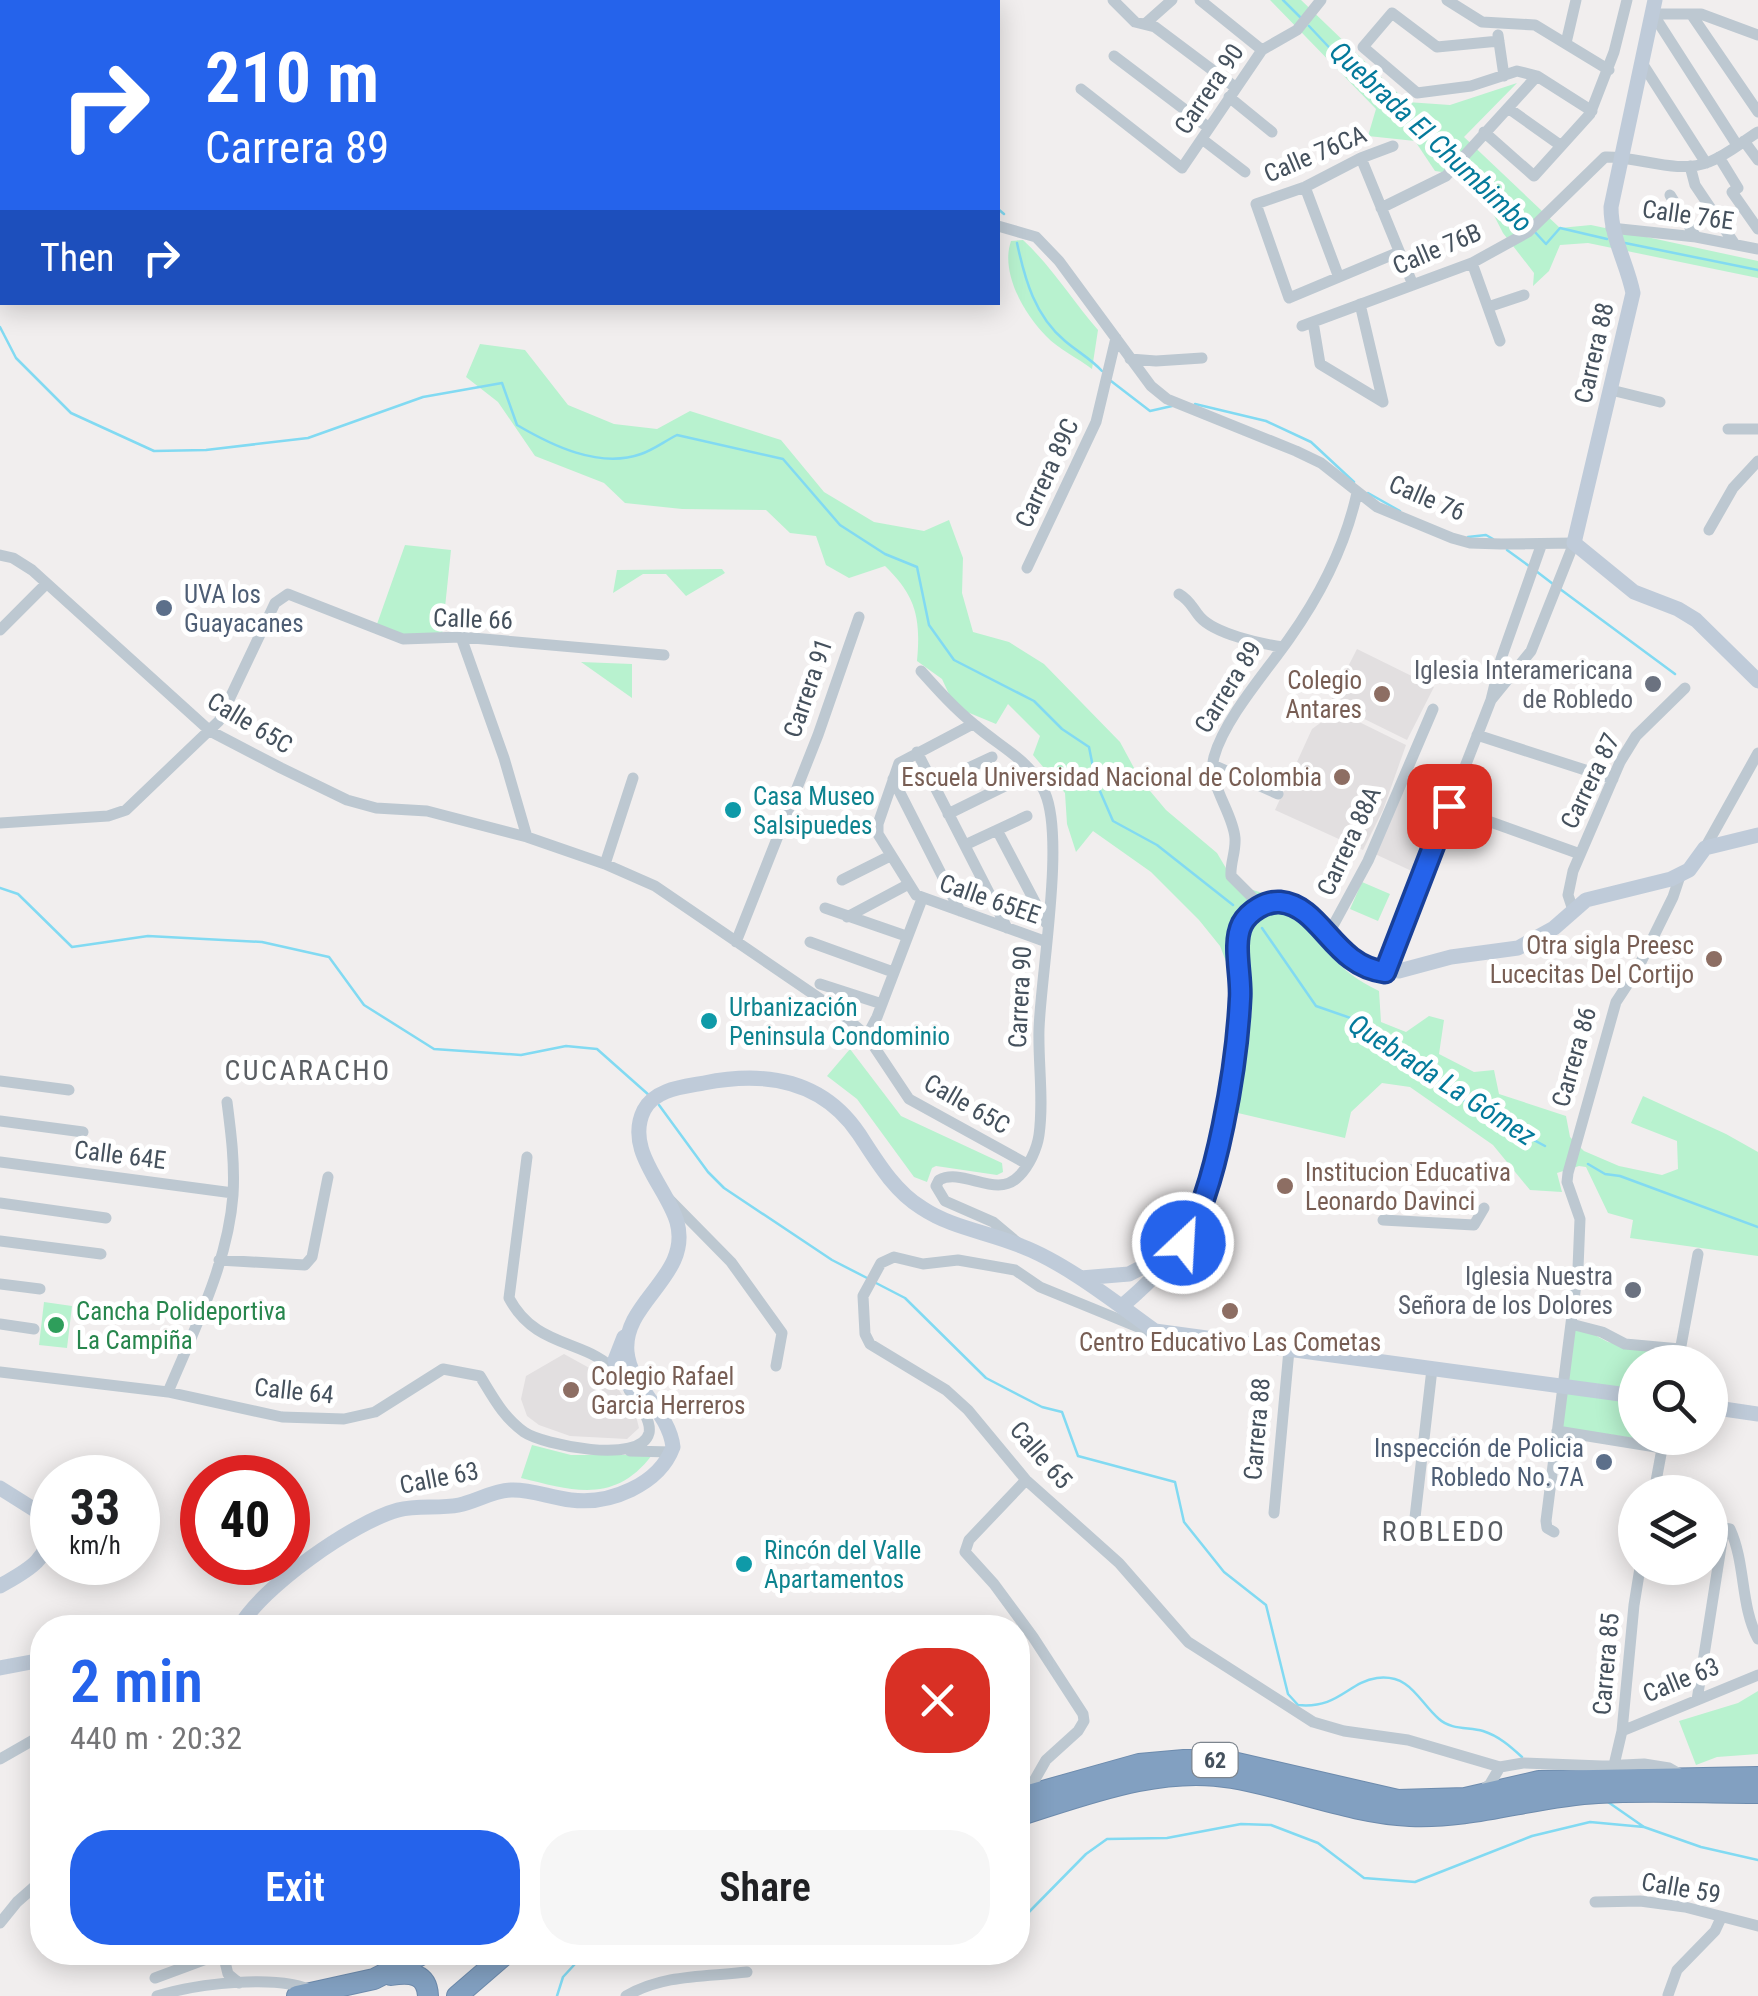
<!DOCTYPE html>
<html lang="en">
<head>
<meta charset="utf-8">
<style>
  :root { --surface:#fff; --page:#f6f6f6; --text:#202124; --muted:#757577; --accent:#2563eb }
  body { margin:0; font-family:"Roboto Condensed",sans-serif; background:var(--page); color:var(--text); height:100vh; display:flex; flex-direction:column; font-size:38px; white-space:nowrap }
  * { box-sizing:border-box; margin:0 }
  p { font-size:32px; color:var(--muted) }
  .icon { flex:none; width:55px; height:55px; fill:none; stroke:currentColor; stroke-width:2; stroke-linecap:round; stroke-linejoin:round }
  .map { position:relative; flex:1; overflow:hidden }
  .side { position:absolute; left:30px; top:1615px; width:1000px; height:350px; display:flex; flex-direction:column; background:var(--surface); border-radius:40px; box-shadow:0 5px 25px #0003 }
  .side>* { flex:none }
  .hud { position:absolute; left:0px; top:0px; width:1000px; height:305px; box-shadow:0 5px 25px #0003; background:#2563eb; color:#fff; overflow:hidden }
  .fabs { position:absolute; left:1618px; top:1345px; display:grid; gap:20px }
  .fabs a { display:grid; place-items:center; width:110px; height:110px; border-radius:50%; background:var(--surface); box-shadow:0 5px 25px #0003; font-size:50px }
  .speed { position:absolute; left:30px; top:1455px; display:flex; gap:20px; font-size:50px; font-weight:700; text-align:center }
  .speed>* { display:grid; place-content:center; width:130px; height:130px; border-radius:50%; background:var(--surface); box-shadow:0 5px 25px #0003; line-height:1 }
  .speed small { font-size:25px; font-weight:400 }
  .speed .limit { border:15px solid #d22; background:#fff; color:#111 }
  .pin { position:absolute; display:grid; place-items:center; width:85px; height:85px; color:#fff; margin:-42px; border-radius:20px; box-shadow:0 5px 15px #0006 }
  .me { position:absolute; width:110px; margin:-55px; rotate:25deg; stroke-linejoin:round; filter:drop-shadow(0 0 8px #0008) }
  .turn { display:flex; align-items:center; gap:35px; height:210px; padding:0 40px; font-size:45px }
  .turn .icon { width:130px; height:130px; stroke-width:2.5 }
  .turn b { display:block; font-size:70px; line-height:85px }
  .then { display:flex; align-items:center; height:95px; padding:0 40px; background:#0003; gap:20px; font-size:38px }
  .round { display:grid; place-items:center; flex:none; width:105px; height:105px; border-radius:40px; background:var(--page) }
  .summary { display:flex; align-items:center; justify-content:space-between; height:170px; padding:0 40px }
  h1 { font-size:60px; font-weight:600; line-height:75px; color:var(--accent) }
  .cta { display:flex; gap:20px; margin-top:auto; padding:20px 40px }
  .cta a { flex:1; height:115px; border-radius:40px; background:var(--accent); color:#fff; font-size:40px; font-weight:600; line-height:115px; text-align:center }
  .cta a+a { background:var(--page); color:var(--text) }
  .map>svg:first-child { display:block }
  .education { fill:#e2dfe0 }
  .green { fill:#b8f2cf }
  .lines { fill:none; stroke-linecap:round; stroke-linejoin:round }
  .stream { stroke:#82daf2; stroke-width:2.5 }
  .highway-casing { stroke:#6d8bad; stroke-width:22 }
  .street { stroke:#bdc8d1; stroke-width:11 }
  .secondary { stroke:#bfcbd9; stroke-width:15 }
  .highway { stroke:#82a0c1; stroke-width:20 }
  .route-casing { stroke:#184099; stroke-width:25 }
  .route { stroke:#2563eb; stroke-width:18 }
  .service-dot { fill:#5c6f8a; stroke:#fff; stroke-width:4 }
  .worship-dot { fill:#6b7280; stroke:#fff; stroke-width:4 }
  .education-dot { fill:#8d6e63; stroke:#fff; stroke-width:4 }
  .culture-dot { fill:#0f9aa8; stroke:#fff; stroke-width:4 }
  .leisure-dot { fill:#2e9e5b; stroke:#fff; stroke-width:4 }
  .labels { text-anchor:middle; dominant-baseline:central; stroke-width:10; stroke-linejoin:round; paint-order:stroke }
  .shield { fill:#fff; stroke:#7d858e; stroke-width:2.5 }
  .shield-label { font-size:22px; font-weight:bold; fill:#45515d }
  .street-label { font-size:25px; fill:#45515d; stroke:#fff }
  .service-label { font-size:25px; fill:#4e5e75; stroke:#fff; text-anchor:start }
  .worship-label { font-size:25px; fill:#5b616d; stroke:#fff; text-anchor:end }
  .education-label { font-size:25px; fill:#785e54; stroke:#fff; text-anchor:end }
  .culture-label { font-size:25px; fill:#0d838f; stroke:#fff; text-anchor:start }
  .leisure-label { font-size:25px; fill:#27864d; stroke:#fff; text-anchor:start }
  .water-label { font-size:28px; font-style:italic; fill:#047a9b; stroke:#fff }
  .neighbourhood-label { font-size:28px; letter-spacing:2.5px; fill:#5a5e63; stroke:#fff }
</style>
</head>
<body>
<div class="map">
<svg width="1758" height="1996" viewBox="0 0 1758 1996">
  <rect width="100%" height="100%" fill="#f1eeee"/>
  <path class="education" d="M1357 649 1434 687 1407 740 1330 702Z
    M1349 717 1406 745 1383 810 1363 850 1275 810 1312 729 1323 721Z
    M1409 772 1451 790 1416 873 1375 854Z
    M564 1354 613 1381 636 1416 639 1428 627 1439 570 1436 539 1425 527 1416 521 1399 526 1376Z"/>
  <path class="green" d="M1270 0H1301L1407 102 1450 105 1517 83 1464 137 1560 228 1591 225 1758 261V278L1588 243 1560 245 1549 271 1533 286 1534 273 1503 233 1484 196 1463 175 1435 171 1415 141 1368 136 1376 109Z
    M1023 240C1052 267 1072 300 1098 330L1092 369C1078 358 1058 349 1046 336 1024 314 1000 272 1011 241Z
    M480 344 525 350 568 405 614 424 657 429 690 411 781 440 824 492 874 522 924 531 949 520 963 558 962 593 973 632 1009 642 1044 664 1120 742 1140 779 1166 810 1217 853 1236 885 1303 905C1322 948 1336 970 1379 991L1381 1022 1406 1032 1429 1016 1444 1020 1439 1054 1474 1072 1494 1070 1499 1094 1566 1116 1570 1137 1584 1151 1619 1166 1662 1175 1678 1169 1677 1141 1631 1123 1643 1096 1726 1134 1758 1152V1256L1630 1238 1633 1220 1608 1213 1586 1167 1579 1166 1557 1173 1562 1192 1530 1190 1493 1145 1410 1087 1382 1083 1351 1112 1345 1138 1238 1113 1252 1010 1232 977 1220 946 1199 920 1151 872 1093 831 1076 852 1067 824 1065 793 1033 755 1040 736 1008 704 996 724 955 707 942 679 917 661C921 618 916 596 885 566L849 578 826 565 816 536 790 533 766 510 682 509 625 503 604 483 535 456 498 402 466 377Z
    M405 545 451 550 442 636H408L377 624Z
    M722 569 725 573 686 596 666 574H643L613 593 617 570Z
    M581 662 632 664V698Z
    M1362 882 1390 894 1378 921 1350 909Z
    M850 1049 901 1116 1002 1163 1003 1172 997 1175 936 1166 932 1168 927 1182 914 1177 857 1099 827 1076Z
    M44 1302 72 1306 67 1348 39 1345Z
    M1572 1330 1591 1333 1608 1342 1674 1353 1672 1362H1635V1438H1660V1442L1560 1427Z
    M532 1445 571 1455H652C615 1504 574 1491 521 1478Z
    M1758 1691V1754L1717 1757 1696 1765 1679 1721 1738 1703Z"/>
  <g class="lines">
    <path class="stream" d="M875 0 877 2
      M1283 0 1300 17
      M1309 26 1341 60 1456 157
      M1462 162 1500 195 1529 225
      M998 209 1004 214
      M1534 231 1546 244 1560 228 1607 239
      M1017 243C1025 280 1035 316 1065 341 1078 352 1091 359 1102 371
      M1625 243 1758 270
      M0 327 16 358 71 413 154 451 206 450 308 438 423 397 502 383 517 425C551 445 599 469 641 454 653 450 665 441 677 435L783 459 840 525 885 554 917 567 929 625 954 660 1034 701 1062 729 1089 747 1096 782 1113 821 1157 845 1233 905
      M1111 381 1150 411 1172 406
      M1195 404 1266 421 1311 442 1354 482
      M1368 493 1400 511
      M1468 537 1486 535 1493 539
      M1507 550 1529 566
      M1536 571 1553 584
      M1560 589 1675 674
      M0 888 18 894 72 947 148 936 262 942 329 957 364 1005 434 1049 521 1055 566 1046 597 1049 650 1096
      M1262 928 1316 1006 1362 1022 1474 1108 1545 1146
      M659 1105 708 1172 724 1188 832 1260 869 1279
      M1588 1164 1605 1174 1620 1176 1758 1227
      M876 1283 905 1298 986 1378 1042 1407 1062 1412 1078 1456 1175 1482 1184 1522 1224 1572 1266 1605 1288 1694 1298 1705C1339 1709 1348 1682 1377 1678 1411 1674 1418 1701 1439 1719 1451 1730 1469 1727 1483 1731 1499 1736 1511 1747 1522 1757
      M1608 1802 1644 1827
      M1018 1917 1027 1914 1086 1854 1107 1839 1167 1838 1241 1824 1271 1825 1318 1843 1364 1878 1415 1882 1532 1836 1590 1822 1644 1827 1701 1847 1758 1860
      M557 1996 563 1977 586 1952"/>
    <g class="highway-casing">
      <path id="highway" d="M1018 1798 1139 1764 1184 1760H1224L1398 1800 1465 1798 1539 1781 1758 1777
        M1018 1816C1085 1795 1161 1765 1232 1778 1291 1788 1350 1813 1410 1816 1474 1819 1535 1796 1598 1793 1651 1790 1705 1793 1758 1793
        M391 1975C410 1972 427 1973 428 1996
        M297 1996 374 1979 427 1952
        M457 1996 508 1952"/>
    </g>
    <path class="street" d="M1113 0 1135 22 1155 27 1235 87
      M1200 0 1262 50
      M1447 0 1482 22 1535 25 1609 70
      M26 2 32 0
      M717 2 718 0
      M0 13 2 12
      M1653 14 1737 145
      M1653 14H1701L1758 35
      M1691 14 1758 112
      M1146 23 1172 0
      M1498 35 1504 76
      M1499 41 1437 47 1392 13 1363 47 1417 93 1471 86 1517 71 1537 76 1592 111
      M1566 43 1576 0
      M1114 56 1209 128
      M1642 63 1706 163
      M1081 89 1182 168 1262 50 1297 30 1321 0
      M1229 97 1272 132
      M1508 108 1560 145
      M1484 132 1534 176 1590 114 1614 52 1627 0
      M1202 139 1245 172
      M1744 141 1758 160
      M1393 146 1361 158 1305 187 1256 204 1289 298 1399 252
      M1719 157 1738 188 1732 192 1758 229
      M1361 158 1413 285
      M1690 166 1695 185 1734 243
      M1305 187 1338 275
      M1670 195 1696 237
      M1381 208 1446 176 1537 76
      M998 226 1036 237 1059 261 1151 386 1167 399 1296 451 1321 463 1377 507 1452 538 1470 543 1501 544 1574 543 1531 651 1491 700
      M1611 228 1696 237 1758 249
      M1472 263 1500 341
      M1360 304 1383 402
      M1488 307 1524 295
      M1313 322 1320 364 1383 402
      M1302 326 1472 263 1528 232 1605 157C1639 156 1676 175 1709 162 1727 155 1742 142 1758 132
      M1130 359 1156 361 1202 358
      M1611 390 1660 402
      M1728 429H1758
      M1709 530 1733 488 1758 461
      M0 555 13 558 32 570 210 731 281 768 347 800 376 808 427 811 527 837 605 864 655 886 838 1011 867 1036 909 1099 1027 1164
      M1027 568 1096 422 1116 338
      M1179 594C1191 601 1192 608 1200 617 1215 634 1261 644 1283 647
      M0 630 46 584
      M461 637 504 758 527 837
      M921 671C938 690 955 709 975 725 1000 747 1032 761 1045 793 1065 839 1041 973 1039 1029 1038 1064 1044 1100 1039 1135 1037 1149 1029 1166 1019 1176 997 1200 963 1167 939 1180L936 1186 945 1201 993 1222 1018 1243
      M973 724 899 763 878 824V834L916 895 1044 941
      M1477 735 1613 779
      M917 752 1007 928
      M1213 765 1278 794
      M893 779 960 911
      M934 784 992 757
      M1449 807 1580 854
      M948 814 1013 782
      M0 823 108 816 126 810 219 721 275 603 288 594 403 639 461 637 664 655
      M997 830 1046 923
      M965 845 1027 816
      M1705 848 1758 753
      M605 864 633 778
      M842 880 890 856
      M825 908 906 936
      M1256 910 1258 903 1231 876C1230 863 1236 852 1235 838 1233 812 1207 784 1214 757 1225 718 1266 672 1289 639 1321 594 1345 547 1357 493
      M1573 910 1568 895 1573 871 1620 762 1636 736 1685 688
      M847 917 907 885
      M1328 935 1368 861 1433 709
      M736 942 818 735 859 617
      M810 942 893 972
      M1385 972 1491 700 1501 659 1541 546
      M820 984 882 1004
      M867 1036 877 1017 922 899
      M0 1081 69 1090
      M0 1121 83 1132
      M527 1157 509 1298C537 1351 589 1338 619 1375
      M0 1162 233 1193
      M1401 1169 1486 1175
      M669 1199 731 1262 782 1333 776 1366
      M0 1203 106 1218
      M1383 1220 1474 1225 1484 1208
      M0 1241 101 1254
      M219 1260 305 1265 312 1257 328 1177
      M0 1284 40 1289
      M0 1324 34 1329
      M1571 1324 1602 1332 1625 1344 1680 1349
      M1150 1332 1040 1287 1015 1270 958 1260 923 1264 894 1257 881 1263 863 1296 865 1334 870 1344 946 1390 968 1410 1026 1480 1119 1563 1188 1642 1313 1722 1344 1731 1408 1740 1500 1767
      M1678 1362 1698 1254
      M0 1372 168 1392 282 1417 344 1419 375 1412 443 1369 480 1376C493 1397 503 1417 524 1432 543 1445 641 1465 649 1433 652 1419 636 1401 629 1390
      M168 1392C194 1330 228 1263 233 1195 235 1164 231 1133 227 1102
      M1557 1431 1662 1448
      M630 1451 671 1452
      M1026 1480 969 1540 965 1552 994 1584 1033 1637 1083 1714 1084 1721 1078 1731 1046 1760 1026 1795
      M1654 1492 1664 1438
      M1274 1513 1289 1350
      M1554 1532 1547 1528 1546 1521 1578 1268 1580 1219 1567 1182 1568 1173 1616 1002 1637 970 1673 897 1680 876
      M1413 1535 1432 1369
      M1697 1700 1724 1528 1730 1529C1746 1564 1740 1605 1758 1639
      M1622 1731 1758 1675
      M0 1759 42 1735
      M1614 1765 1622 1731 1634 1605 1640 1568
      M1482 1791 1490 1784 1500 1767 1523 1763 1602 1766 1644 1764 1669 1768 1683 1776
      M1595 1902 1640 1901 1685 1907 1758 1926
      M0 1923 17 1902 42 1880
      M223 1954 228 1974 239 1983
      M155 1978 225 1952
      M1668 1995 1677 1970 1715 1931 1721 1918
      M157 1996C195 1984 280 1973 315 1992
      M626 1996C664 1974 705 1977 747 1972"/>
    <path class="secondary" d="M1655 0 1611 207C1611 238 1627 263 1633 293L1574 543 1634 592 1678 609 1696 620 1758 681
      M1081 1278 1129 1274 1168 1254
      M1122 1306C1154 1279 1182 1250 1200 1212L1236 1048 1242 978 1240 931 1245 920 1256 910 1275 902 1289 904 1304 913 1348 958 1361 967 1399 971 1451 957 1518 948 1554 928 1586 900 1671 879 1689 870 1705 848 1758 835
      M624 1337 615 1360 623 1380 645 1400
      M1710 1407 1758 1414
      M0 1488 35 1510 50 1528C49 1561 26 1571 0 1586
      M239 1628C261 1587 354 1522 398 1510 418 1505 439 1509 459 1505 477 1501 492 1491 511 1490 531 1489 551 1498 571 1500 609 1505 659 1485 673 1447 669 1411 630 1387 627 1352 622 1302 692 1276 677 1222 667 1187 624 1150 644 1110 655 1089 683 1087 704 1083 764 1071 822 1079 859 1134 876 1160 894 1191 922 1208 952 1228 988 1232 1021 1246 1066 1263 1116 1303 1155 1331L1635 1396
      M0 1668 42 1660"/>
    <use href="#highway" class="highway"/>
  </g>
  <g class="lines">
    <g class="route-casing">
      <path id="route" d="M1183 1243C1217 1192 1237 1062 1240 999 1242 977 1232 944 1242 924 1249 911 1266 901 1280 902 1322 906 1333 966 1385 972L1449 806"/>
    </g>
    <use href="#route" class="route"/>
  </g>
  <g class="service-dot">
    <circle cx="164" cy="608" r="10"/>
    <circle cx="1604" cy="1462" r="10"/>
  </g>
  <g class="worship-dot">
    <circle cx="1653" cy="684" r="10"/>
    <circle cx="1633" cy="1290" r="10"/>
  </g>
  <g class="education-dot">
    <circle cx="1382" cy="694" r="10"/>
    <circle cx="1342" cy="777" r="10"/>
    <circle cx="1714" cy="959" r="10"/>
    <circle cx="1285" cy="1186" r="10"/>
    <circle cx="1230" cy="1311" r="10"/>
    <circle cx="571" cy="1390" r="10"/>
  </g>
  <g class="culture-dot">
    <circle cx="733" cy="810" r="10"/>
    <circle cx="709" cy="1021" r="10"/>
    <circle cx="744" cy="1564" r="10"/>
  </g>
  <circle class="leisure-dot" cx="56" cy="1325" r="10"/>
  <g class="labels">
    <rect class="shield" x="1192.5" y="1743" width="45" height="34" rx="8"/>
    <g class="shield-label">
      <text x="1215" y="1760">62</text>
    </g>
    <g class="street-label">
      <text transform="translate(1209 89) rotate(-56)">Carrera 90</text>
      <text transform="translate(1315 154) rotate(-23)">Calle 76CA</text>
      <text transform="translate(1688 215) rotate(8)">Calle 76E</text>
      <text transform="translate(1437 249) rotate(-23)">Calle 76B</text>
      <text transform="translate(1594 353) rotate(-77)">Carrera 88</text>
      <text transform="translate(1047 473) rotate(-65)">Carrera 89C</text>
      <text transform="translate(1427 498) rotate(23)">Calle 76</text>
      <text transform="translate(473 619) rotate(2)">Calle 66</text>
      <text transform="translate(1228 687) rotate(-58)">Carrera 89</text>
      <text transform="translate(808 688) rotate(-71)">Carrera 91</text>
      <text transform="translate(250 723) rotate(31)">Calle 65C</text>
      <text transform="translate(1590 781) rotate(-64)">Carrera 87</text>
      <text transform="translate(1349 841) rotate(-65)">Carrera 88A</text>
      <text transform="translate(990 899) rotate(19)">Calle 65EE</text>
      <text transform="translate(1020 997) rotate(-87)">Carrera 90</text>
      <text transform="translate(1574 1057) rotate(-74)">Carrera 86</text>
      <text transform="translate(967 1104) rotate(30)">Calle 65C</text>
      <text transform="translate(120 1155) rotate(7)">Calle 64E</text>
      <text transform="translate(294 1391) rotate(6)">Calle 64</text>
      <text transform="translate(1257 1429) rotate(-85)">Carrera 88</text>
      <text transform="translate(1041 1455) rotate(49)">Calle 65</text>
      <text transform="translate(439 1478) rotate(-11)">Calle 63</text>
      <text transform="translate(1606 1664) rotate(-85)">Carrera 85</text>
      <text transform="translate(1681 1680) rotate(-22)">Calle 63</text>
      <text transform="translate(1681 1888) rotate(10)">Calle 59</text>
    </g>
    <g class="service-label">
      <text x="184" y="594">UVA los<tspan x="184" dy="29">Guayacanes</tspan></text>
      <text x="1584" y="1448" text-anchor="end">Inspección de Policia<tspan x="1584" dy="29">Robledo No. 7A</tspan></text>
    </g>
    <g class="worship-label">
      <text x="1633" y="670">Iglesia Interamericana<tspan x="1633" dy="29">de Robledo</tspan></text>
      <text x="1613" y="1276">Iglesia Nuestra<tspan x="1613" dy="29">Señora de los Dolores</tspan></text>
    </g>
    <g class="education-label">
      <text x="1362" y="680">Colegio<tspan x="1362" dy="29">Antares</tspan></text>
      <text x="1322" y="777">Escuela Universidad Nacional de Colombia</text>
      <text x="1694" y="945">Otra sigla Preesc<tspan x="1694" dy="29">Lucecitas Del Cortijo</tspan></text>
      <text x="1305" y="1172" text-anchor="start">Institucion Educativa<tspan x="1305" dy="29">Leonardo Davinci</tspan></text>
      <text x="1230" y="1342" text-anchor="middle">Centro Educativo Las Cometas</text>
      <text x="591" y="1376" text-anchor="start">Colegio Rafael<tspan x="591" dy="29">Garcia Herreros</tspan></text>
    </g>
    <g class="culture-label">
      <text x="753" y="796">Casa Museo<tspan x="753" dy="29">Salsipuedes</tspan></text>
      <text x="729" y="1007">Urbanización<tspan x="729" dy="29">Peninsula Condominio</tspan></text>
      <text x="764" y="1550">Rincón del Valle<tspan x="764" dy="29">Apartamentos</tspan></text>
    </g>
    <g class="leisure-label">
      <text x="76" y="1311">Cancha Polideportiva<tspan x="76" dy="29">La Campiña</tspan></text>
    </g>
    <g class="water-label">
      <text transform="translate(1431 137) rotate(43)">Quebrada El Chumbimbo</text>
      <text transform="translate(1442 1080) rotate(33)">Quebrada La Gómez</text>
    </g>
    <g class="neighbourhood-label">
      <text x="308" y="1070">CUCARACHO</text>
      <text x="1444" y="1531">ROBLEDO</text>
    </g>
  </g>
</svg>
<div class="fabs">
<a><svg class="icon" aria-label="search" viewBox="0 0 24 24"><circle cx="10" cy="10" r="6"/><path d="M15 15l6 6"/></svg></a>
<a><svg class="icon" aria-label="layers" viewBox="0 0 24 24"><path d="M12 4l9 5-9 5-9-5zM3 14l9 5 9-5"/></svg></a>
</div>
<div class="speed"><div>33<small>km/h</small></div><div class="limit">40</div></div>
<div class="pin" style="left:1449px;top:806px;background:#d93025"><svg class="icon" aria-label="arrive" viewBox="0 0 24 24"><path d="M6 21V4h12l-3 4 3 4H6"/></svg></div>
<svg class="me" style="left:1183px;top:1243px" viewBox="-20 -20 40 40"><circle r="17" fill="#2563eb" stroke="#fff" stroke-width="3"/><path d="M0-11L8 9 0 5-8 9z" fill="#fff"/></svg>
<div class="hud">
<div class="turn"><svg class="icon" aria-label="right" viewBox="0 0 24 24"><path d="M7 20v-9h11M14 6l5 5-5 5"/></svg><div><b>210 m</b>Carrera 89</div></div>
<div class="then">Then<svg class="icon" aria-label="right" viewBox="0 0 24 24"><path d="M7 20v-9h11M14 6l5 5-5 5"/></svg></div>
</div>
<section class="side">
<div class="summary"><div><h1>2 min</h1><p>440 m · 20:32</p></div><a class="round" style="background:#d93025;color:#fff"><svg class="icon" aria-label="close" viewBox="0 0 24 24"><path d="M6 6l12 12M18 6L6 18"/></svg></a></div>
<div class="cta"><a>Exit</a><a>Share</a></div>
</section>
</div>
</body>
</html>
